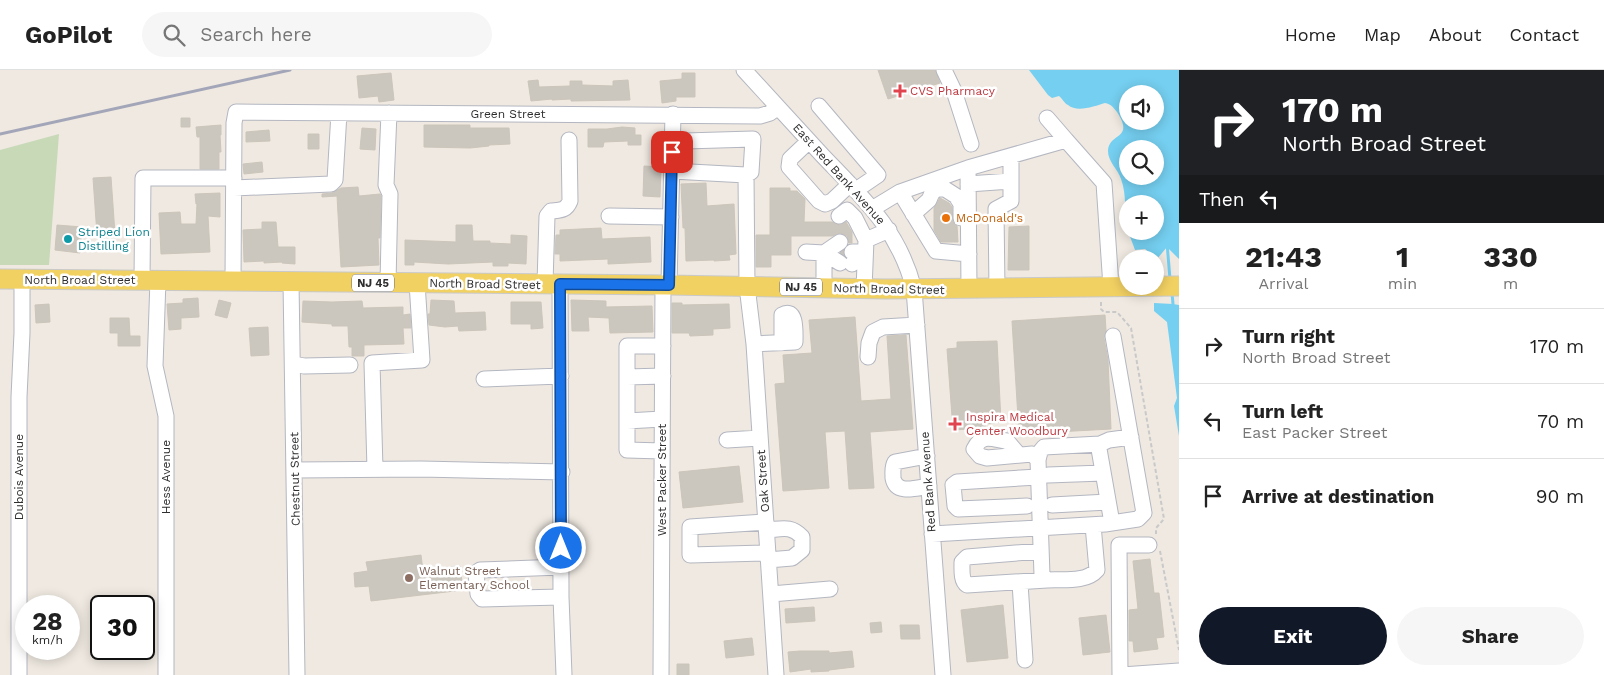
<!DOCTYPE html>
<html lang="en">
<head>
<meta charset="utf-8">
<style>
  :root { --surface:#fff; --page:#f6f6f6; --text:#222; --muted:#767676; --line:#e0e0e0; --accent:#111827 }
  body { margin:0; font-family:"Work Sans",sans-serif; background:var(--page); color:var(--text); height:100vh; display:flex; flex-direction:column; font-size:19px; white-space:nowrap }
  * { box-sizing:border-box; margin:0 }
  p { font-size:16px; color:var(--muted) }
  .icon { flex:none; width:28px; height:28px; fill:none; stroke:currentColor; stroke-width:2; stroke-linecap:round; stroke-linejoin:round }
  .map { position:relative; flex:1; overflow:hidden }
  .sheet { display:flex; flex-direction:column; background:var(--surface); width:425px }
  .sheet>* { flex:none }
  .guide { background:#202124; color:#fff; overflow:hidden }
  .controls { position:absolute; left:1119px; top:15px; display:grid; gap:10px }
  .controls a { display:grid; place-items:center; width:45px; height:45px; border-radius:50%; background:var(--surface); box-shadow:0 2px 12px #0003; font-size:25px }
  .speed { position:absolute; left:15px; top:525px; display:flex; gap:10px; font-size:25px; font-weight:700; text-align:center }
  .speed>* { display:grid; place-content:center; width:65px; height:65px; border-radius:50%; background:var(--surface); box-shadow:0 2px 12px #0003; line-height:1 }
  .speed small { font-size:12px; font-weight:400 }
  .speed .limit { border:2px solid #111; border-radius:8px; background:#fff; color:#111 }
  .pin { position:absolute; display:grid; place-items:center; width:42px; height:42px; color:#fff; margin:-21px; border-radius:10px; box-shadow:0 2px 8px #0006 }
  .me { position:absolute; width:55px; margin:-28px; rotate:0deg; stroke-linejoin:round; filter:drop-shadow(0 0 4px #0008) }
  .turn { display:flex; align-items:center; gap:18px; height:105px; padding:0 20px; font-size:22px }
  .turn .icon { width:65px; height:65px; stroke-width:2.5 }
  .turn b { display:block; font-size:35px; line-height:42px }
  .then { display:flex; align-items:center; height:48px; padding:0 20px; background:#0003; gap:10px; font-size:19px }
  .eta { display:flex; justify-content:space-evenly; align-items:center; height:85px; text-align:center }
  .eta b { font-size:30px; font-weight:700; line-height:35px }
  .action { display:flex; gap:10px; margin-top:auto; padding:10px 20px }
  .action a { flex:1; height:58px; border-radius:30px; background:var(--accent); color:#fff; font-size:20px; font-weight:700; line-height:58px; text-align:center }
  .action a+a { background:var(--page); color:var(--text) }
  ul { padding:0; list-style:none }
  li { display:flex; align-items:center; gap:15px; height:75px; padding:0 20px; border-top:1px solid var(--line) }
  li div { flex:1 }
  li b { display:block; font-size:19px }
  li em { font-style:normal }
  header { display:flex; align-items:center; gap:30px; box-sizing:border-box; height:70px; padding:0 25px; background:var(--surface); border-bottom:1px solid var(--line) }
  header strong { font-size:24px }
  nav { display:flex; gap:28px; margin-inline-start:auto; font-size:18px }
  .search { width:350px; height:45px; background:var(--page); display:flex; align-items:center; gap:12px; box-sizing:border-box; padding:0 18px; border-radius:28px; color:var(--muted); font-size:19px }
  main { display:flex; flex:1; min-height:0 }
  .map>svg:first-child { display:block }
  .cemetery { fill:#c8d9b8 }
  .water { fill:#75cff0; fill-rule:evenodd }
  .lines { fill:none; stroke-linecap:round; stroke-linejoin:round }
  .stream { stroke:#75cff0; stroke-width:3 }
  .building { fill:#cbc7bf; stroke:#cbc5ba }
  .minor-tunnel { stroke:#c8c4bd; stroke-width:15; stroke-dasharray:15 8; stroke-linecap:butt }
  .minor-casing { stroke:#b4b7c1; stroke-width:17 }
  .major-casing { stroke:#c9c9c9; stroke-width:21 }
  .path { stroke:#c9c9c9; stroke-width:2; stroke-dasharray:4 2.5; stroke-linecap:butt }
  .minor { stroke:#fff; stroke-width:15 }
  .major { stroke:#f2d163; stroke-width:19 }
  .rail { stroke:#a3a6b8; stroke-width:3 }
  .route-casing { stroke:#114b97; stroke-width:12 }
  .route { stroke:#1a73e8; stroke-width:9 }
  .health-dot { fill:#e0444e; stroke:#fff; stroke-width:2 }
  .food-dot { fill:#e8710a; stroke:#fff; stroke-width:2 }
  .culture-dot { fill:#0f9aa8; stroke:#fff; stroke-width:2 }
  .education-dot { fill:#8d6e63; stroke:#fff; stroke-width:2 }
  .labels { text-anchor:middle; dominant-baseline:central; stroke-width:5; stroke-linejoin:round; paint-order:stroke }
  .shield { fill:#fff; stroke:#6d6d6d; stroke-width:1 }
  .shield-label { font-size:11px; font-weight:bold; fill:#2e2e2e }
  .health-label { font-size:12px; fill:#be3a42; stroke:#fff; text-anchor:start }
  .street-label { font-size:12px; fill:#2e2e2e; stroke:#fff }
  .food-label { font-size:12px; fill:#c56008; stroke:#fff; text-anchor:start }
  .culture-label { font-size:12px; fill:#0d838f; stroke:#fff; text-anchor:start }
  .education-label { font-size:12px; fill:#785e54; stroke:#fff; text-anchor:start }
</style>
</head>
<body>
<header>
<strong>GoPilot</strong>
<div class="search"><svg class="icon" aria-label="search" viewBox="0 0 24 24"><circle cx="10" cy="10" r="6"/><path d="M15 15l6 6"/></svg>Search here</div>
<nav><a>Home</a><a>Map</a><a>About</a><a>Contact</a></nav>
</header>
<main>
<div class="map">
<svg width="1179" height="605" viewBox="0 0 1179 605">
  <rect width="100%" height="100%" fill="#efe9e1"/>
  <path class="cemetery" d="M59 64 49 195H0V80Z"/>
  <path class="water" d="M1029 0H1179V189L1167 177 1157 189 1145 179 1135 180 1128 161H1155V134H1128L1127 158C1124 142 1127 125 1121 109 1118 99 1108 92 1108 81 1109 62 1135 70 1117 42 1113 37 1111 34 1105 33 1095 36 1077 43 1068 35 1064 33 1063 29 1059 26L1052 28 1048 25ZM1128 24H1155V51H1128ZM1128 79H1155V106H1128Z
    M1154 233 1173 234 1179 235V366L1174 336 1177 328 1167 252 1154 241Z"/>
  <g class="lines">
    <path class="stream" d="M1167 173 1170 209
      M1172 223 1173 234"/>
  </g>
  <path class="building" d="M878 0H935L940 13 888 29Z
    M391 3 394 30 379 32 378 26 359 28 357 6Z
    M682 3H695V27H676V31L662 33 660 11 682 9Z
    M538 10 539 17 570 16V11H582V15L613 16V11L628 10 630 30 571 31V29L552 30V29L531 31 528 11Z
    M181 48H190V57H181Z
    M221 55V65H220L221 82H219V99H200V67H197L196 57Z
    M424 55H470V58H509L510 74 489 75V76L470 78 424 77Z
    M622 57 635 58V65H641V75H628V71L604 72 603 77H588V59H607Z
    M362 58 376 59 375 80 360 79Z
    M269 60 270 71 246 72V62Z
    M308 64H319V79H308Z
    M262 92 263 102 244 104 243 94Z
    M644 96 661 97 660 127 643 126Z
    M111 107 115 164 97 165 93 108Z
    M706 113 707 136 734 134 736 184 729 185 730 190 714 191V190L686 191 685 158H683L681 114Z
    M358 117 359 126 380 124 381 126 380 168H378L379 195 341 197 337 126 322 127V124L332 123 341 118Z
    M770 118H790V121H797L805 129 804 152H832L840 155 846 152 852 162V173H849L847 166 840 163 832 166H791V185H771V197H756V165H770Z
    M220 123V147L208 146 210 182 161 184 159 143 180 142 181 154H196L197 134H196L195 124Z
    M940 128 949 133 952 137 953 152 957 156 958 172H941L934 160V138Z
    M262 152H276L278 177H295V194L282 193V192L264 193V191L244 192 243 160 262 159Z
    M57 155 82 157 80 183 55 180Z
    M456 155H472L473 171H490V173L511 174V165L527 166 526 194 508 193V196H493V192L448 194 414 192V195H405V170L456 172Z
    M1029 156V200H1008L1009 157Z
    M601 158 602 169 650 167 651 192 608 194V189L560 191V184H555L556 165H560V160Z
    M198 228 199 247 181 248V259L169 260 167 234 183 233V229Z
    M219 230 231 233 227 248 215 245Z
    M431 230 454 231 455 243 485 242 486 260 459 261 458 256 445 257 429 255 428 244H430Z
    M571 230 606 231V237L652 236 653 262 610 263 609 248 588 247 589 261H572Z
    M303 231 332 232 362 231 363 238 403 237V245L410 244 411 258H403L404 274 364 275V286H352V277H349L348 256H332V254L302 252Z
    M511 232H541L543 258 531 259V254H511Z
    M672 233H682V235L729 234 730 258 713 259V265L690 266 689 263H672Z
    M49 234 50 252 36 253 35 235Z
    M1105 245 1106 260 1104 268 1108 290 1111 359 1019 364 1012 251Z
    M855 247 861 331 891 329 887 266 906 265 913 359 870 362 874 418 849 419 845 361 825 362 829 418 783 421 775 314 785 313 783 285 812 283 809 250Z
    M110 248H129L130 266H140V276H118V263H110Z
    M268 257 269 285 251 286 249 258Z
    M997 271 1001 352 986 354 985 358 953 360 947 279 957 278V272Z
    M739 396 743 432 683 438 679 402Z
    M421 485 423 501 460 496 463 520 371 531 369 516 355 517 354 503 368 501 366 492Z
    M1150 489 1154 523H1159L1164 567 1156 568 1158 579 1134 582 1133 571H1129V540L1138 539 1133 491Z
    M1003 535 1008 588 967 592 961 540Z
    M814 537 815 551 786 553 785 539Z
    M1106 545 1110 582 1083 585 1079 548Z
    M881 552 882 562 871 563 870 553Z
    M900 555H919L920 569H901Z
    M752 568 754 585 726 588 724 571Z
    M800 581H829V583L852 581 854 597 829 600V601L811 602V599L790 602 788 582Z
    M677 594H689V605H677Z"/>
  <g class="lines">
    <path class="minor-tunnel" d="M840 182H852"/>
    <g class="minor-casing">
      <path id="minor" d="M744 0C770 28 796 57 822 85 863 128 899 160 914 219L943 605
        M944 0 954 21 971 74
        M819 36 878 105 856 120
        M1047 48 1066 70
        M685 71 753 69 751 102 746 105
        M809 71 790 89 789 97 819 131 825 134 832 131 850 114
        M968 98 969 219
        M672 101 746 105 747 216 754 274 776 605
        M968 114 1011 111
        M234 118 331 114 335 110 339 43
        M900 122 936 181 969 184
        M872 139 900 122 968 98 1066 70 1104 113 1111 217
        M913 144 929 130 932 123 937 119H945L956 126 961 134V148
        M609 146 671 147
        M839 146 847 140 855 148 866 170
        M806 182 824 183V218
        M824 183 840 172
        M824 183 840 193
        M852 194 865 182H852
        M142 210 143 108H234
        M158 210 155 296 166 346V605
        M233 211 234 53 236 42 760 46 770 43 778 37
        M291 212 297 605
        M388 213 390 124 386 115 389 43
        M545 214 547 146 551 141C560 140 566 141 570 131L569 70
        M560 214 561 527 564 605
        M669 215 673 44
        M864 219 866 170 889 160
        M997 219 996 139 1011 131V86
        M754 274 795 272C795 263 797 236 782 245V273
        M868 287 869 273 873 262 883 257 917 255
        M293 294 304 296 350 295
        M627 307 663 306
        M484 309 561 306
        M627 351 662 349
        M727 370 760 368
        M662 381 627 380V276H663
        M1019 385 1007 371C991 369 982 363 974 379L980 386 987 388 1032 384 1038 390 1042 505 1047 510C1062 509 1086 513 1097 500L1093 455
        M927 386 895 392C892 397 893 401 893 408 896 425 916 418 929 416
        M1038 390 1040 382 1044 377 1100 374
        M375 399 372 293 422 290 417 213
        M295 400 421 399 562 402
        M1048 405 1103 403
        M1052 435 1108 432
        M1027 436 958 439 955 436 953 415 957 412 1038 407
        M766 452 690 457V485L768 483
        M1112 453 1099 379 1100 374 1109 370 1131 367
        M767 460C782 459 791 455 802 467V480L792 488 768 490
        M932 464 1105 454 1138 449 1144 443 1113 266
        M1041 481 967 487 962 492C962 500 961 511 967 515L1047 510
        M1020 513 1025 590
        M771 524 830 519
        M561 527 482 529 478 524 476 503 480 500 561 497
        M19 605V327L22 263V209
        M661 605 663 215
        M1120 605 1119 475H1149
        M1122 605 1179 601"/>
    </g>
    <g class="major-casing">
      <path id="major" d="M0 209 669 215 885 219 1179 216"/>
    </g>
    <path class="path" d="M1101 232V239L1104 242H1117L1131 258 1164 449 1156 458V464
      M1160 481 1179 580"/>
    <use href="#minor" class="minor"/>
    <use href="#major" class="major"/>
    <path class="rail" d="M0 64 290 0"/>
  </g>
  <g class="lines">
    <g class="route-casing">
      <path id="route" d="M561 478 560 214 669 215 672 82"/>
    </g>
    <use href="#route" class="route"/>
  </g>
  <g class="health-dot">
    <path d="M897.5 13.5h5v5h5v5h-5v5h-5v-5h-5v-5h5z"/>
    <path d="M952.5 346.5h5v5h5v5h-5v5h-5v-5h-5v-5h5z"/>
  </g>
  <circle class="food-dot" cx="946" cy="148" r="5"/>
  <circle class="culture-dot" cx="68" cy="169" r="5"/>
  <circle class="education-dot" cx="409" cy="508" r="5"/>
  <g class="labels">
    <g class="shield">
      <rect x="352" y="204.5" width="42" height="17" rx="4"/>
      <rect x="780" y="208.5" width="42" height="17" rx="4"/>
    </g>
    <g class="shield-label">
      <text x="373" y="213">NJ 45</text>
      <text x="801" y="217">NJ 45</text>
    </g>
    <g class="health-label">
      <text x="910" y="21">CVS Pharmacy</text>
      <text x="966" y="347">Inspira Medical<tspan x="966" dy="14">Center Woodbury</tspan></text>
    </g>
    <g class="street-label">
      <text x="508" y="44">Green Street</text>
      <text transform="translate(839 104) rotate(48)">East Red Bank Avenue</text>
      <text x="80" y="210">North Broad Street</text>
      <text transform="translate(485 214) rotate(1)">North Broad Street</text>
      <text transform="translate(889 219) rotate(1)">North Broad Street</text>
      <text transform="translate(19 407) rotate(-90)">Dubois Avenue</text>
      <text transform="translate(166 407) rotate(-90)">Hess Avenue</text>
      <text transform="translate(295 409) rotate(-91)">Chestnut Street</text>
      <text transform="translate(662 410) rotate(-90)">West Packer Street</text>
      <text transform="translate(763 411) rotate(-94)">Oak Street</text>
      <text transform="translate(928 412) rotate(-94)">Red Bank Avenue</text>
    </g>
    <g class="food-label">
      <text x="956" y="148">McDonald's</text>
    </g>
    <g class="culture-label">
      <text x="78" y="162">Striped Lion<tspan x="78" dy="14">Distilling</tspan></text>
    </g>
    <g class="education-label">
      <text x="419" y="501">Walnut Street<tspan x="419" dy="14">Elementary School</tspan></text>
    </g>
  </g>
</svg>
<div class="controls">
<a><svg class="icon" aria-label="sound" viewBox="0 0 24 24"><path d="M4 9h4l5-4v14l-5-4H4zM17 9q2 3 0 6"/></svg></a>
<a><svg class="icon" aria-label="search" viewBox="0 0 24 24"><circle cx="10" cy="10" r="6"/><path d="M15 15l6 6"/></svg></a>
<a>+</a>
<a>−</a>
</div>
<div class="speed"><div>28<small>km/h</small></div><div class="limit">30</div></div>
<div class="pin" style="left:672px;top:82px;background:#d93025"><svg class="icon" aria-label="arrive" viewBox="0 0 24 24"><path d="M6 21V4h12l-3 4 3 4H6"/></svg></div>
<svg class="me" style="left:561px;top:478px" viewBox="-20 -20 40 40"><circle r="17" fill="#1a73e8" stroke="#fff" stroke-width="3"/><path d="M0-11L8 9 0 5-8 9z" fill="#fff"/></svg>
</div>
<section class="sheet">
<div class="guide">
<div class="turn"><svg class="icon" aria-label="right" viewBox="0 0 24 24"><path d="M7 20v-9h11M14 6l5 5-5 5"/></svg><div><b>170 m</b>North Broad Street</div></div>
<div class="then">Then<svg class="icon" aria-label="left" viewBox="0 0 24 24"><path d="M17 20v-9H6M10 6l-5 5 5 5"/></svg></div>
</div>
<div class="eta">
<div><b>21:43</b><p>Arrival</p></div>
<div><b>1</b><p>min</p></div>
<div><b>330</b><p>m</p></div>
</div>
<ul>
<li><svg class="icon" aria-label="right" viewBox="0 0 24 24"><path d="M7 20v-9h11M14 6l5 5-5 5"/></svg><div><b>Turn right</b><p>North Broad Street</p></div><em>170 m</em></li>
<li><svg class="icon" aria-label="left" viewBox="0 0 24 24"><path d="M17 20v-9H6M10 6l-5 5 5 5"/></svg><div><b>Turn left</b><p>East Packer Street</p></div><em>70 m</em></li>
<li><svg class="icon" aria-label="arrive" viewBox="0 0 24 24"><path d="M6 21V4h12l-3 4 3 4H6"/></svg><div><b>Arrive at destination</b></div><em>90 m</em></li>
</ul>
<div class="action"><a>Exit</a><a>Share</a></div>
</section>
</main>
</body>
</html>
